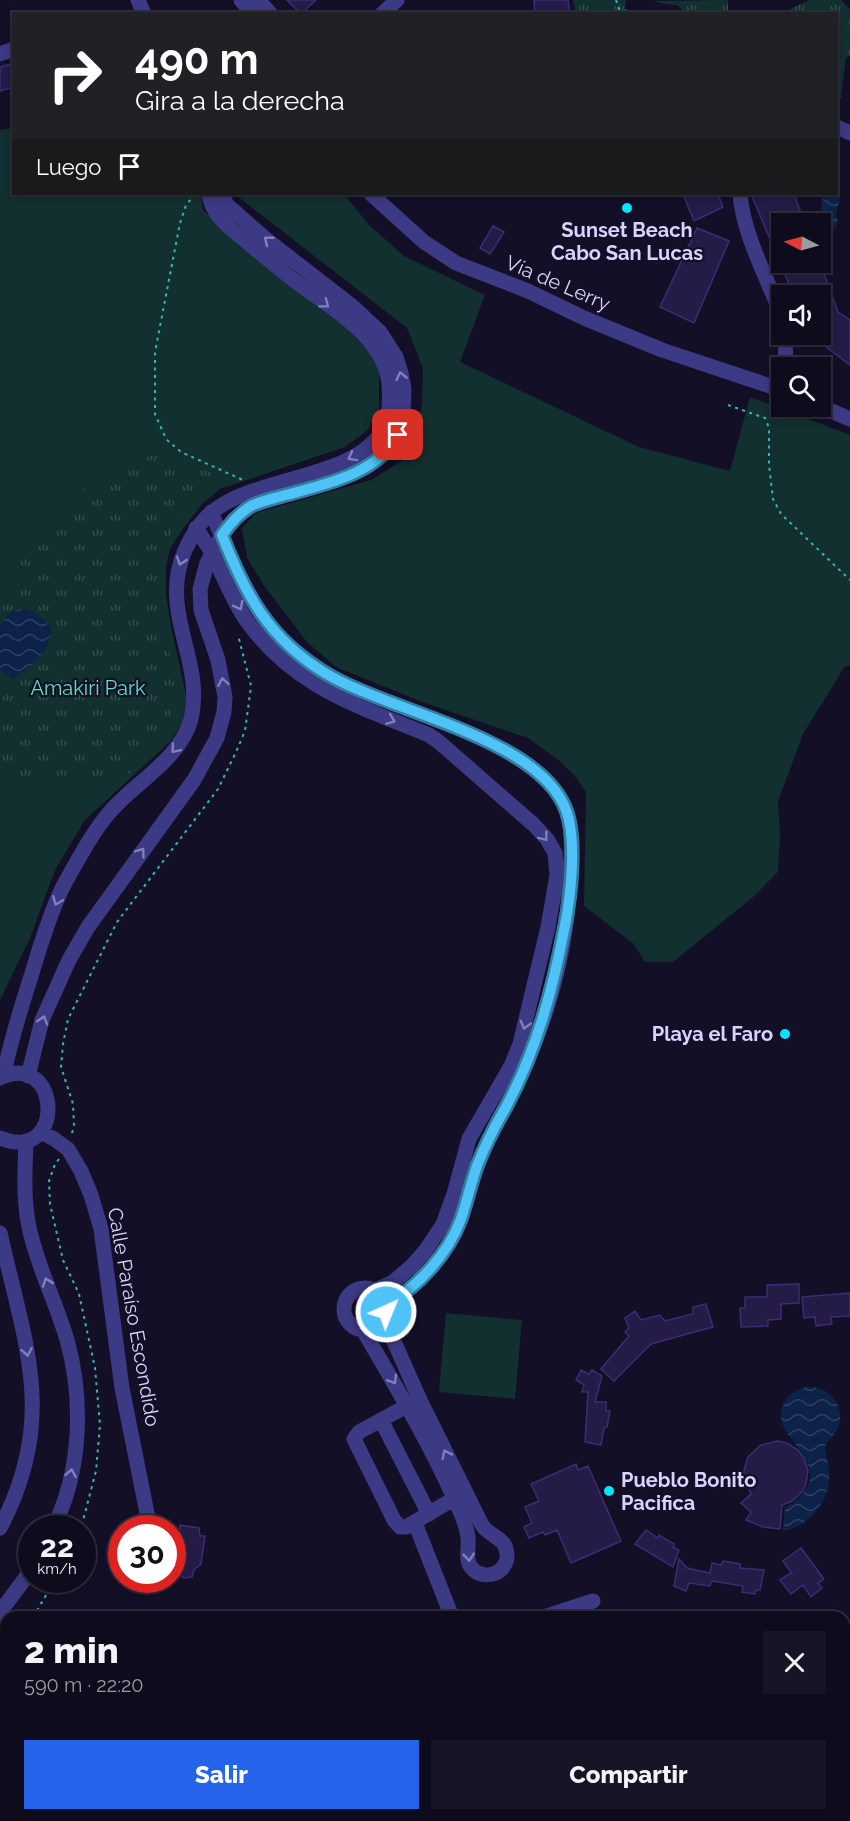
<!DOCTYPE html>
<html lang="es">
<head>
<meta charset="utf-8">
<style>
  :root { --surface:#0e0b1c; --page:#171425; --text:#f1f3f6; --muted:#9b9ba3; --line:#2e2b3b; --accent:#2563eb }
  body { margin:0; font-family:Raleway,sans-serif; background:var(--page); color:var(--text); height:100vh; display:flex; flex-direction:column; font-size:22px; white-space:nowrap }
  * { box-sizing:border-box; margin:0 }
  p { font-size:20px; color:var(--muted) }
  .icon { flex:none; width:33px; height:33px; fill:none; stroke:currentColor; stroke-width:2; stroke-linecap:round; stroke-linejoin:round }
  .map { position:relative; flex:1; overflow:hidden }
  .side { position:absolute; left:0px; top:1611px; width:850px; height:210px; display:flex; flex-direction:column; background:var(--surface); border-radius:18px 18px 0 0; box-shadow:0 3px 9px #0003,0 0 0 2px var(--line) }
  .side>* { flex:none }
  .banner { position:absolute; left:12px; top:12px; width:826px; height:183px; border-radius:0px; box-shadow:0 3px 9px #0003,0 0 0 2px var(--line); background:#202124; color:#fff; overflow:hidden }
  .needle { width:39px; rotate:276deg }
  .buttons { position:absolute; left:771px; top:213px; display:grid; gap:12px }
  .buttons a { display:grid; place-items:center; width:60px; height:60px; border-radius:0px; background:var(--surface); box-shadow:0 3px 9px #0003,0 0 0 2px var(--line); font-size:30px }
  .speed { position:absolute; left:18px; top:1515px; display:flex; gap:12px; font-size:30px; font-weight:700; text-align:center }
  .speed>* { display:grid; place-content:center; width:78px; height:78px; border-radius:50%; background:var(--surface); box-shadow:0 3px 9px #0003,0 0 0 2px var(--line); line-height:1 }
  .speed small { font-size:15px; font-weight:400 }
  .speed .limit { border:9px solid #d22; background:#fff; color:#111 }
  .pin { position:absolute; display:grid; place-items:center; width:51px; height:51px; color:#fff; margin:-26px; border-radius:12px; box-shadow:0 3px 9px #0006 }
  .me { position:absolute; width:66px; margin:-33px; rotate:44deg; stroke-linejoin:round; filter:drop-shadow(0 0 4px #0008) }
  .turn { display:flex; align-items:center; gap:21px; height:126px; padding:0 24px; font-size:27px }
  .turn .icon { width:78px; height:78px; stroke-width:2.5 }
  .turn b { display:block; font-size:42px; line-height:51px }
  .then { display:flex; align-items:center; height:57px; padding:0 24px; background:#0003; gap:12px; font-size:22px }
  .round { display:grid; place-items:center; flex:none; width:63px; height:63px; border-radius:0px; background:var(--page) }
  .overview { display:flex; align-items:center; justify-content:space-between; height:102px; padding:0 24px }
  h1 { font-size:36px; font-weight:800; line-height:45px }
  .action { display:flex; gap:12px; margin-top:auto; padding:12px 24px }
  .action a { flex:1; height:69px; border-radius:0px; background:var(--accent); color:#fff; font-size:24px; font-weight:800; line-height:69px; text-align:center }
  .action a+a { background:var(--page); color:var(--text) }
  .map>svg:first-child { display:block }
  .grass { fill:#12302f }
  .park { fill:url(#park-tufts) }
  .water { fill:url(#water-waves) }
  .building { fill:#241b47; stroke:#3b2d73; stroke-width:1.5 }
  .lines { fill:none; stroke-linecap:round; stroke-linejoin:round }
  .path { stroke:#2fb8b0; stroke-width:2; stroke-dasharray:3 4.5; stroke-linecap:butt }
  .minor { stroke:#3d3a85; stroke-width:15 }
  .oneway { stroke:#837fbc }
  .route-casing { stroke:#337fa1; stroke-width:15 }
  .route { stroke:#4fc3f7; stroke-width:10 }
  .poi-dot { fill:#00e5ff; stroke:#130f26; stroke-width:2 }
  .labels { text-anchor:middle; dominant-baseline:central; stroke-width:4.5; stroke-linejoin:round; paint-order:stroke }
  .poi-label { font-size:20px; font-weight:bold; fill:#d9d4ff; stroke:#130f26 }
  .street-label { font-size:20px; fill:#d9d4ff; stroke:#130f26 }
  .park-label { font-size:20px; fill:#5fe0c0; stroke:#130f26 }
</style>
</head>
<body>
<div class="map">
<svg width="850" height="1821" viewBox="0 0 850 1821">
  <defs>
    <pattern id="park-tufts" width="24" height="20" patternUnits="userSpaceOnUse" patternTransform="scale(1.5)"><rect width="24" height="20" fill="#12302f"/><path d="M3 7l-1-3M5 7V3M7 7l1-3M15 17l-1-3M17 17v-4M19 17l1-3" fill="none" stroke="#344d4e"/></pattern>
    <pattern id="water-waves" width="16" height="10" patternUnits="userSpaceOnUse" patternTransform="scale(1.5)"><rect width="16" height="10" fill="#0c2248"/><path d="M0 5q4-4 8 0t8 0" fill="none" stroke="#2f4163"/></pattern>
  </defs>
  <rect width="100%" height="100%" fill="#130f26"/>
  <path class="grass" d="M13 128 14 194H201L203 210 318 307 349 330 368 351 379 369V410L368 430 345 447 220 489 203 503 182 530 170 549 166 567V595L171 626 187 700 182 724 170 742 85 820 55 870 30 938 0 1000V130Z
    M237 194H344L368 224 404 256 485 295 460 362 639 447 730 471 750 397 850 435V666H845L803 734 778 801 780 835 778 872 752 898 673 962H645L634 944 584 906 586 792 574 775 557 759 528 738 425 703 336 667 307 642 265 587 247 558 242 528 256 513 371 480 405 459 416 437 422 403 423 368 407 328 237 196Z
    M446 1313 522 1320 515 1399 439 1392Z"/>
  <path class="park" d="M573 0H626L624 13 576 14Z
    M728 0V14L685 13 677 5 665 4 653 1Z
    M809 0H841L850 10V56L846 58 841 97 837 101V14L782 13Z
    M159 454 176 458 216 475 197 495 159 553 158 589 161 624 178 682 177 704 153 750 127 776 104 785 22 779 0 780V611L26 547 55 515 83 489 127 462Z"/>
  <path class="water" d="M837 177C847 199 832 206 838 223L835 229 826 234 821 232 820 224 814 223 821 210 823 194H837Z
    M26 609 39 615 52 628C48 656 33 663 13 680L0 669V626L11 611Z
    M808 1387C828 1386 845 1404 839 1425 836 1433 830 1439 825 1446 825 1454 828 1461 829 1469 832 1498 812 1526 783 1531L785 1507C794 1503 801 1498 806 1489 826 1454 765 1435 785 1401 790 1393 798 1388 808 1387Z"/>
  <path class="building" d="M287 0H316L301 14Z
    M534 0H568L570 14H535Z
    M14 63V87L0 91V67Z
    M683 194H718L723 207 694 221Z
    M751 194H794L805 224H782V262H820L838 312 850 320V365L809 334H820V296H794Z
    M493 226 504 232 490 254 480 248Z
    M697 228 729 241 694 323 660 307Z
    M799 1284V1303L781 1304V1319L768 1320V1326L741 1327 740 1308H745V1297H767V1285Z
    M850 1293V1316L831 1317 832 1324 816 1326 815 1317 804 1318 802 1297Z
    M706 1304 713 1327 651 1344 614 1381 601 1369 629 1336 625 1332 629 1328 625 1318 635 1311 641 1320 660 1315 665 1321 693 1314V1307Z
    M581 1370 589 1374 592 1370 602 1376 595 1402H606V1411H610L607 1427 604 1428 601 1445 585 1442 588 1392H582L584 1385 576 1380Z
    M778 1441 787 1443 798 1450 804 1458 808 1470 806 1484 802 1492 792 1501 782 1505 780 1529 763 1527 746 1520 751 1512 741 1503 751 1494 744 1478V1470L748 1457 761 1445Z
    M576 1464 578 1470 588 1466 621 1541 571 1563 557 1530 545 1535 543 1532 529 1538 524 1527 532 1523 525 1507 539 1501 531 1484Z
    M180 1525 199 1528 200 1536H205L201 1564 194 1570 192 1577 183 1578 176 1568 178 1560 172 1559 175 1532 180 1533Z
    M646 1530 658 1538 659 1535 674 1544 673 1547 679 1550 673 1567 635 1544Z
    M801 1548 824 1579 818 1583 822 1588 811 1597 803 1585 791 1594 780 1580 789 1574H792L783 1561Z
    M679 1559 687 1568 710 1573 712 1563 721 1565 723 1561 740 1564V1568L764 1570 760 1590H756L755 1594 742 1592 743 1586 712 1581 710 1586 689 1583 686 1591 674 1586Z"/>
  <g class="lines">
    <path class="path" d="M616 0 619 9 632 12
      M195 194 186 205 180 223 155 352V414L166 439 181 452 243 480
      M728 405 765 418 769 428V465L773 499 781 514 850 580
      M72 1133 74 1126 73 1104 61 1067 63 1044 68 1019 117 922 218 789 236 752 245 731 251 686 238 635
      M59 1159 55 1164 49 1181 50 1204 63 1260 79 1294 95 1368 100 1425 96 1471 81 1528
      M33 1617 55 1580
      M0 1661 6 1654"/>
    <path class="minor" d="M138 0 144 14
      M241 0 253 14
      M258 0 271 14
      M382 14 397 0
      M0 54 14 49
      M837 127 850 133
      M371 194 424 242 456 263 528 291 584 318 662 350 782 390
      M740 194C743 234 767 278 782 316
      M785 334 786 368
      M820 406 850 419
      M211 512C232 558 248 611 288 645 307 661 326 675 348 685 407 714 545 745 567 812 574 836 571 864 569 889 566 962 540 1042 506 1106 496 1124 486 1143 479 1162 471 1181 467 1202 460 1221 447 1255 418 1287 386 1305
      M196 528C202 537 208 546 213 555 223 576 232 598 244 617 291 686 356 705 429 735L439 742 533 824 547 839 555 853 557 875 548 927 520 1044 511 1066 469 1139 454 1194 443 1224 426 1250 412 1266 393 1282 375 1290
      M28 1076 42 1020 69 960 88 927 194 780 217 738 224 712 225 697 218 660 201 610 200 589 207 563 222 535 234 519 253 505 339 479 364 468 392 446 398 435 403 413 404 389 401 373 396 357 380 332 352 306 267 240 227 205 222 194
      M2 1077C6 1066 8 1055 11 1044 19 1012 30 981 39 950 47 927 54 902 66 881 79 858 92 833 109 813 135 782 180 760 191 719 205 659 158 613 185 550 192 536 199 523 211 513 255 475 356 480 383 429 390 417 390 398 389 384 384 334 326 306 291 278 276 266 261 254 246 241 230 228 212 216 209 194
      M0 1078C61 1049 67 1165 0 1138
      M41 1132 54 1139 68 1149 81 1171 91 1195 101 1229 122 1388 150 1528
      M26 1141C25 1170 23 1198 29 1227 37 1266 56 1302 67 1340 84 1400 81 1473 53 1528
      M0 1233C25 1345 58 1418 0 1528
      M344 1309a21 21 0 1 1 42 0a21 21 0 1 1-42 0Z
      M363 1330C395 1385 428 1440 454 1498 460 1510 466 1524 468 1537 469 1546 466 1555 469 1564 471 1568 474 1571 478 1573 496 1580 513 1565 505 1546 500 1536 488 1535 482 1525L420 1400 384 1319
      M414 1402 359 1432 354 1439 394 1520 400 1527H406L462 1494
      M381 1420 429 1514
      M415 1523 452 1617
      M0 1612 32 1569
      M544 1617 593 1601"/>
  </g>
  <defs><path id="oneway-chevron" d="M-2-3.5L2.5 0L-2 3.5" fill="none" stroke-width="1.6" stroke-linecap="round" stroke-linejoin="round" transform="scale(1.5)"/></defs>
  <g class="oneway">
    <use href="#oneway-chevron" transform="translate(268 240) rotate(-141)"/>
    <use href="#oneway-chevron" transform="translate(325 304) rotate(37)"/>
    <use href="#oneway-chevron" transform="translate(401 376) rotate(-103)"/>
    <use href="#oneway-chevron" transform="translate(352 457) rotate(151)"/>
    <use href="#oneway-chevron" transform="translate(181 561) rotate(109)"/>
    <use href="#oneway-chevron" transform="translate(239 606) rotate(63)"/>
    <use href="#oneway-chevron" transform="translate(223 682) rotate(-100)"/>
    <use href="#oneway-chevron" transform="translate(391 720) rotate(21)"/>
    <use href="#oneway-chevron" transform="translate(175 749) rotate(130)"/>
    <use href="#oneway-chevron" transform="translate(544 837) rotate(52)"/>
    <use href="#oneway-chevron" transform="translate(141 852) rotate(-54)"/>
    <use href="#oneway-chevron" transform="translate(57 901) rotate(113)"/>
    <use href="#oneway-chevron" transform="translate(43 1020) rotate(-73)"/>
    <use href="#oneway-chevron" transform="translate(525 1025) rotate(105)"/>
    <use href="#oneway-chevron" transform="translate(47 1282) rotate(-109)"/>
    <use href="#oneway-chevron" transform="translate(27 1352) rotate(80)"/>
    <use href="#oneway-chevron" transform="translate(393 1380) rotate(59)"/>
    <use href="#oneway-chevron" transform="translate(446 1454) rotate(-116)"/>
    <use href="#oneway-chevron" transform="translate(71 1473) rotate(-80)"/>
    <use href="#oneway-chevron" transform="translate(469 1557) rotate(84)"/>
  </g>
  <g class="lines">
    <g class="route-casing">
      <path id="route" d="M386 1312V1305C418 1287 448 1254 461 1219 467 1201 471 1183 477 1166 485 1145 495 1126 506 1107 537 1049 553 989 565 925 571 895 577 839 566 810 539 737 389 712 325 673 269 639 245 594 222 535 230 524 239 513 251 506 261 501 272 499 282 496 322 485 377 475 398 435"/>
    </g>
    <use href="#route" class="route"/>
  </g>
  <g class="poi-dot">
    <circle cx="627" cy="208" r="6"/>
    <circle cx="785" cy="1034" r="6"/>
    <circle cx="609" cy="1491" r="6"/>
  </g>
  <g class="labels">
    <g class="poi-label">
      <text x="627" y="230">Sunset Beach<tspan x="627" dy="23">Cabo San Lucas</tspan></text>
      <text x="773" y="1034" text-anchor="end">Playa el Faro</text>
      <text x="621" y="1480" text-anchor="start">Pueblo Bonito<tspan x="621" dy="23">Pacifica</tspan></text>
    </g>
    <g class="street-label">
      <text transform="translate(558 283) rotate(23)">Vía de Lerry</text>
      <text transform="translate(134 1317) rotate(80)">Calle Paraíso Escondido</text>
    </g>
    <g class="park-label">
      <text x="88" y="688">Amakiri Park</text>
    </g>
  </g>
</svg>
<div class="buttons">
<a><svg class="needle" viewBox="-14 -14 28 28"><path d="M0-13l5 13h-10z" fill="#e53935"/><path d="M0 13l5-13h-10z" fill="#9b9ba3"/></svg></a>
<a><svg class="icon" aria-label="sound" viewBox="0 0 24 24"><path d="M4 9h4l5-4v14l-5-4H4zM17 9q2 3 0 6"/></svg></a>
<a><svg class="icon" aria-label="search" viewBox="0 0 24 24"><circle cx="10" cy="10" r="6"/><path d="M15 15l6 6"/></svg></a>
</div>
<div class="speed"><div>22<small>km/h</small></div><div class="limit">30</div></div>
<div class="pin" style="left:398px;top:435px;background:#d93025"><svg class="icon" aria-label="arrive" viewBox="0 0 24 24"><path d="M6 21V4h12l-3 4 3 4H6"/></svg></div>
<svg class="me" style="left:386px;top:1312px" viewBox="-20 -20 40 40"><circle r="17" fill="#4fc3f7" stroke="#fff" stroke-width="3"/><path d="M0-11L8 9 0 5-8 9z" fill="#fff"/></svg>
<div class="banner">
<div class="turn"><svg class="icon" aria-label="right" viewBox="0 0 24 24"><path d="M7 20v-9h11M14 6l5 5-5 5"/></svg><div><b>490 m</b>Gira a la derecha</div></div>
<div class="then">Luego<svg class="icon" aria-label="arrive" viewBox="0 0 24 24"><path d="M6 21V4h12l-3 4 3 4H6"/></svg></div>
</div>
<section class="side">
<div class="overview"><div><h1>2 min</h1><p>590 m · 22:20</p></div><a class="round"><svg class="icon" aria-label="close" viewBox="0 0 24 24"><path d="M6 6l12 12M18 6L6 18"/></svg></a></div>
<div class="action"><a>Salir</a><a>Compartir</a></div>
</section>
</div>
</body>
</html>
